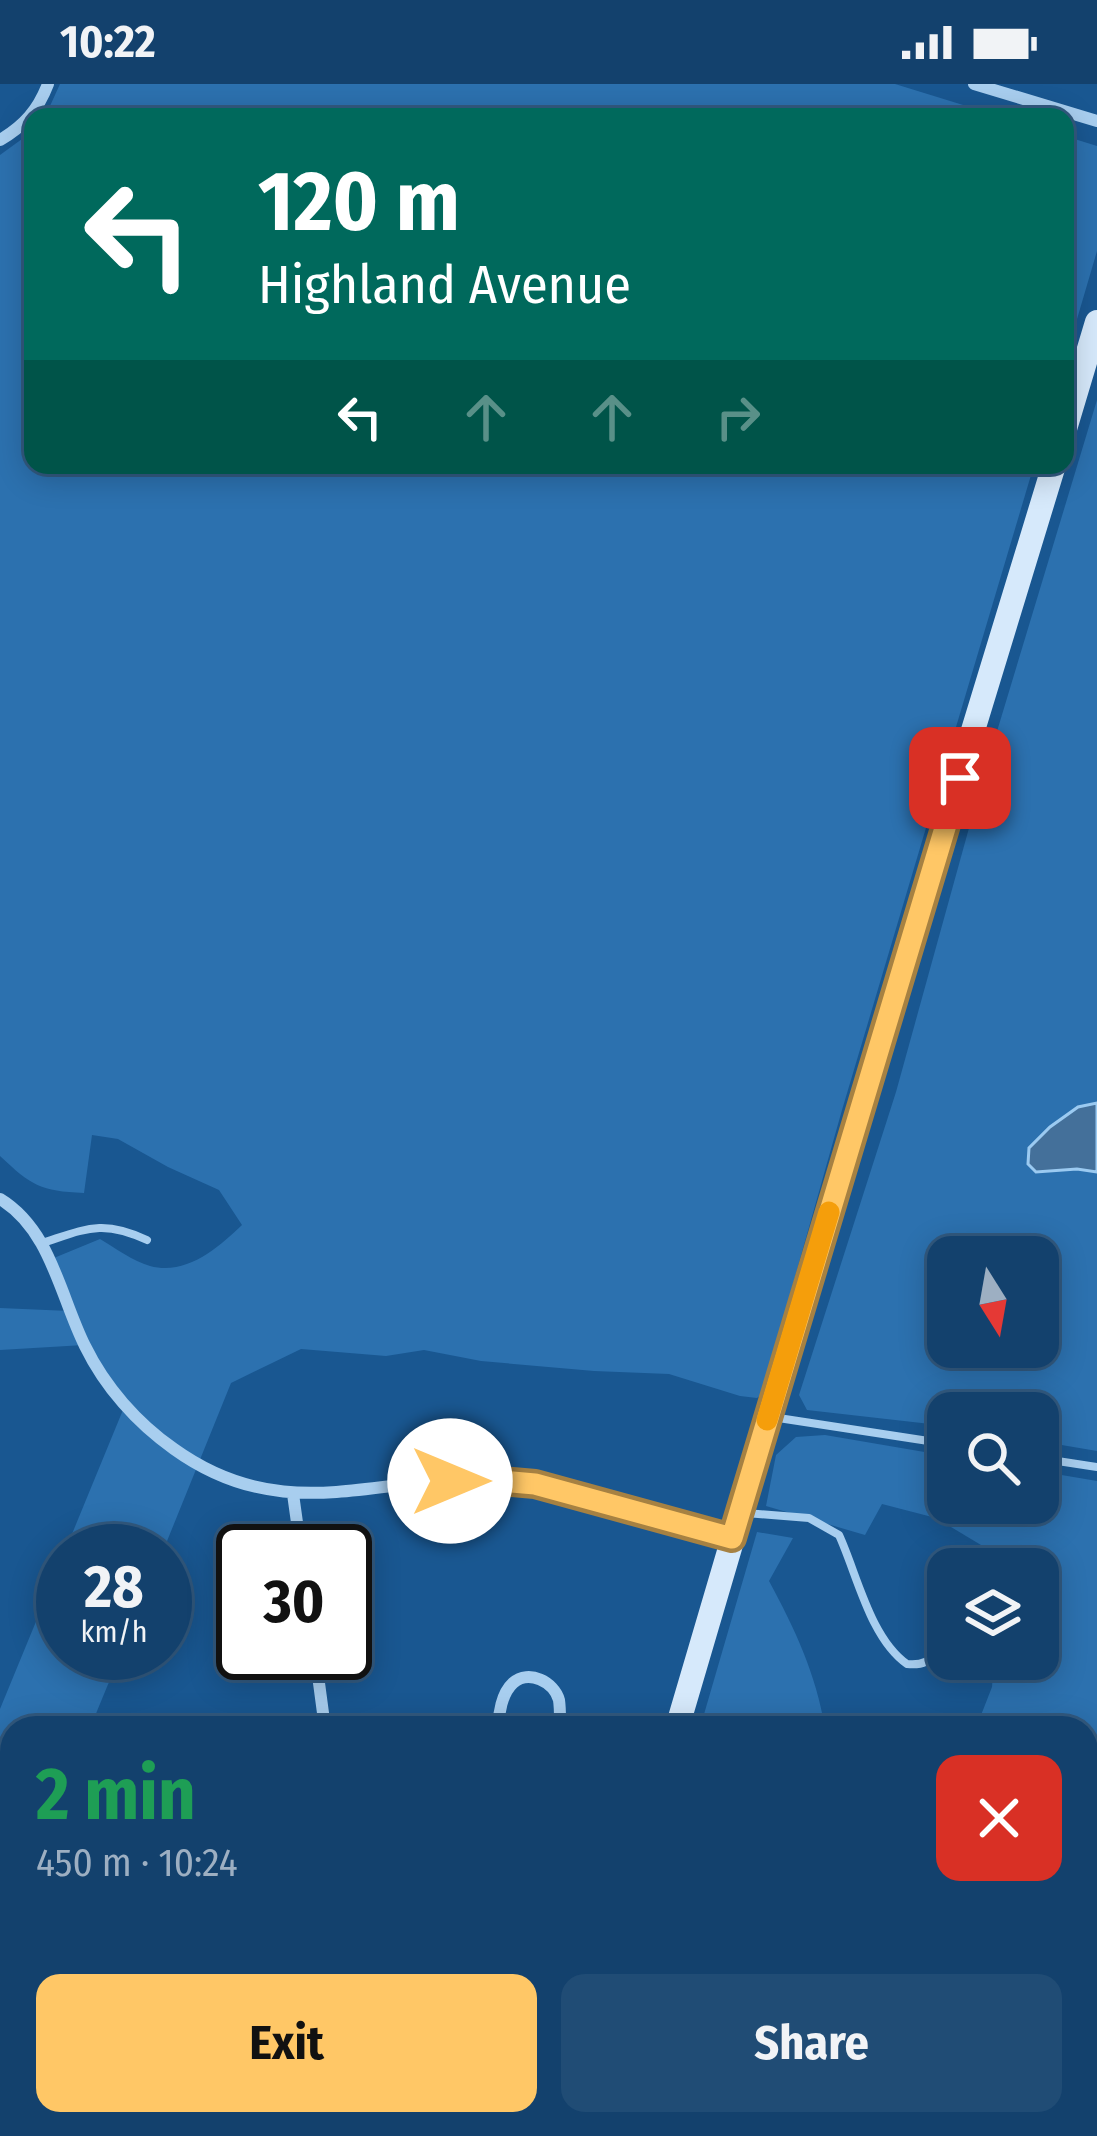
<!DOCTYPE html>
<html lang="en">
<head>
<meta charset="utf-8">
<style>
  :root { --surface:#13416d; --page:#204c75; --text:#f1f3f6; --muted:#9dafc2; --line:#325a80; --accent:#ffc766 }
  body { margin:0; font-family:"Fira Sans Condensed",sans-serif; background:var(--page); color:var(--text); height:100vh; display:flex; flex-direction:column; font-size:45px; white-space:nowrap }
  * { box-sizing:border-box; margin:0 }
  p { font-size:39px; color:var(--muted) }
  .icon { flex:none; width:66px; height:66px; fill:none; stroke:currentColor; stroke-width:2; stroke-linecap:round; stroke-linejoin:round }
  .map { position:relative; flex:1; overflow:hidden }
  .details { position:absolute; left:0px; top:1632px; width:1098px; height:420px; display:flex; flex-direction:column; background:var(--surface); border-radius:36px 36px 0 0; box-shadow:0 6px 30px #0003,0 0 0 3px var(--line) }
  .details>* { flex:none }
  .hud { position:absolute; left:24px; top:24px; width:1050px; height:366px; border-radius:24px; box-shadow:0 6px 30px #0003,0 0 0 3px var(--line); background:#00695c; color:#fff; overflow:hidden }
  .needle { width:78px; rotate:169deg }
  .tools { position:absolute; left:927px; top:1152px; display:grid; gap:24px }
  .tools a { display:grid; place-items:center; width:132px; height:132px; border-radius:24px; background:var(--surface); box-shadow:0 6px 30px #0003,0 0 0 3px var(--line); font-size:60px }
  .speed { position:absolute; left:36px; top:1440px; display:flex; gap:24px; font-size:60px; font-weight:700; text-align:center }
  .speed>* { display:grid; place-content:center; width:156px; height:156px; border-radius:50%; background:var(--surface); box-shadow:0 6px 30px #0003,0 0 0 3px var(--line); line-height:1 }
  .speed small { font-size:30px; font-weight:400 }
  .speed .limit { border:6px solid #111; border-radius:18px; background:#fff; color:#111 }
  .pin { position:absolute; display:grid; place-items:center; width:102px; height:102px; color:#fff; margin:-51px; border-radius:24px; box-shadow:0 6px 18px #0006 }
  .me { position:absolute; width:132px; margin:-66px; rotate:90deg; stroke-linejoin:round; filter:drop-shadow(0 0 9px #0008) }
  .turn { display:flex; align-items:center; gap:42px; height:252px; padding:0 36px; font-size:54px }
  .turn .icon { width:156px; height:156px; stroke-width:2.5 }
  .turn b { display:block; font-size:84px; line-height:102px }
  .lanes { display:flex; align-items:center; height:114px; padding:0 36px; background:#0003; justify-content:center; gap:60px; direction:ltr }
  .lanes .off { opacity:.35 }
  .round { display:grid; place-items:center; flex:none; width:126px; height:126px; border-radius:24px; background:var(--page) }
  .summary { display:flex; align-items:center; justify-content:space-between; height:204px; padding:0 36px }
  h1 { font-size:72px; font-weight:700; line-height:90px; color:#1e9e55 }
  .action { display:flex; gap:24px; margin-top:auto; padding:24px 36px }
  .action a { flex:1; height:138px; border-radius:24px; background:var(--accent); color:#111; font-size:48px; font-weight:700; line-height:138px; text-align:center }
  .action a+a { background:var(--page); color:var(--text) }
  .status { display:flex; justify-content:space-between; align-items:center; height:84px; padding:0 60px; background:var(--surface); direction:ltr }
  .status svg { height:33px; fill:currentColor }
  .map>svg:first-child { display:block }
  .green { fill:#2c71af; fill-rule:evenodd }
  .water { fill:#44709a; stroke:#9bcaf1; stroke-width:3 }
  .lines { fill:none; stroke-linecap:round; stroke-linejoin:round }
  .lane { stroke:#a8ceef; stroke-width:8 }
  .street { stroke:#a8ceef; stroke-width:12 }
  .secondary { stroke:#d6e9fb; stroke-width:24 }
  .route-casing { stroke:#a68142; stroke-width:30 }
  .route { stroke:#ffc766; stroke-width:21 }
  .slow { stroke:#f59e0b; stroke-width:21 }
</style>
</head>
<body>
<div class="status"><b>10:22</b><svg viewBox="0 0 49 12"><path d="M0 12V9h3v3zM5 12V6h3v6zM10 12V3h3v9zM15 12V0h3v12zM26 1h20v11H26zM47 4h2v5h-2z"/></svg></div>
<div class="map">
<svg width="1097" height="2052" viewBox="0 0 1097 2052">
  <rect width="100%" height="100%" fill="#195791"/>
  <path class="green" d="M60 0H895L1002 33H45Z
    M33 47V381H1034L842 1026 762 1310 757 1314 740 1312 669 1290 594 1287 481 1277 424 1266 386 1272 301 1265 231 1299 163 1467H65L125 1321 84 1261 0 1266V1224L69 1227 49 1176 100 1155C115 1164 133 1177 150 1182 186 1192 218 1164 242 1141L219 1106 168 1083 118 1055 92 1051 84 1109C40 1107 32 1102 0 1072V71Z
    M1065 52 1097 62V167L1065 276Z
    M1097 316V1019L1078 1023 1077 1085 1097 1088V1367L1038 1357V1329H948V1342L807 1326 799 1311 896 1008 982 697ZM948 1173H1038V1263H948Z
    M825 1351 948 1372V1419H1038V1387L1097 1397V1925L1086 1924V1644H976L992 1603 994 1575H1038V1485H989L986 1464 936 1434 882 1420 865 1451 766 1422 776 1371 796 1353Z
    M757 1448 793 1454 769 1497C795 1545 816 1590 825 1644H700Z
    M63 1472V1569H121L90 1644H12V1920L0 1947V1625Z"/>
  <path class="water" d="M1097 1019V1088L1077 1085 1036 1088 1028 1080 1029 1064 1050 1043 1078 1023Z"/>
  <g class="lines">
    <path class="lane" d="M42 1159C86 1145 102 1135 147 1156
      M772 1333 948 1360
      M1038 1374 1097 1383
      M746 1429 809 1434 839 1451C857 1490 870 1554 907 1580 941 1584 941 1554 947 1528
      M717 2040 735 2052"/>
    <path class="street" d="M974 0 1097 37
      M0 56C24 42 38 26 48 0
      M0 1115C51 1146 60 1212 85 1262 105 1303 137 1339 174 1365 291 1449 388 1384 511 1397 548 1401 582 1413 617 1424 655 1435 694 1444 732 1454
      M293 1410 301 1467
      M315 1569 325 1644
      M499 1644C498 1630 502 1609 513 1599 529 1585 554 1598 559 1616 560 1623 560 1629 560 1636L554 1644
      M0 1679 12 1683
      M240 2040 281 2052
      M80 2052 96 2040"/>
    <path class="secondary" d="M1065 345 1097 238
      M677 1644 909 856 1054 381
      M558 2052 561 2040"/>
  </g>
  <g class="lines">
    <g class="route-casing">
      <path id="route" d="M450 1397 478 1395 535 1400 732 1454 960 694"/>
    </g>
    <use href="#route" class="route"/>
    <path class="slow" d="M767 1336 829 1128"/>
  </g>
</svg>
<div class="tools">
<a><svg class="needle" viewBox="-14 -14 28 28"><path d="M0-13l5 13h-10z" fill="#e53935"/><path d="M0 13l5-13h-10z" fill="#9dafc2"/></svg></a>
<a><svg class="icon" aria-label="search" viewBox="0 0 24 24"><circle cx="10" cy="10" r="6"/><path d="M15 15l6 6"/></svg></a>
<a><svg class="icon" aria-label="layers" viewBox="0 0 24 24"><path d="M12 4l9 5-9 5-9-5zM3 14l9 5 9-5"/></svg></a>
</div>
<div class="speed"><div>28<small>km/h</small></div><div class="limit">30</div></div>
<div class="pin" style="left:960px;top:694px;background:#d93025"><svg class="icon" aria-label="arrive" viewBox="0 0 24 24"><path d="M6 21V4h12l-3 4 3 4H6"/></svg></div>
<svg class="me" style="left:450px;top:1397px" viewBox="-20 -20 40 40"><circle r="19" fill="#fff"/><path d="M0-13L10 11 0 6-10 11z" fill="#ffc766"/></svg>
<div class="hud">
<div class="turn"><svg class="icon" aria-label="left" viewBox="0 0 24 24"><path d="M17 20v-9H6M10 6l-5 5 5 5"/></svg><div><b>120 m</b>Highland Avenue</div></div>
<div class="lanes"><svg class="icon" aria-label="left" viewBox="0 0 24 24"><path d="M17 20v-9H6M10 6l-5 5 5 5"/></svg><svg class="icon off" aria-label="ahead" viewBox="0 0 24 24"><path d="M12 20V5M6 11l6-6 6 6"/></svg><svg class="icon off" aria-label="ahead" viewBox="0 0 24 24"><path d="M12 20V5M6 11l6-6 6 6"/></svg><svg class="icon off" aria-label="right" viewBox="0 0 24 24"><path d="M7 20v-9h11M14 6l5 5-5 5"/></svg></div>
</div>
<section class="details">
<div class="summary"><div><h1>2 min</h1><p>450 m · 10:24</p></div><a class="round" style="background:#d93025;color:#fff"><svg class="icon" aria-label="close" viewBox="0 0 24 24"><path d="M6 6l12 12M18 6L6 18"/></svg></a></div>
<div class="action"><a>Exit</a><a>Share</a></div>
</section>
</div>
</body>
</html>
